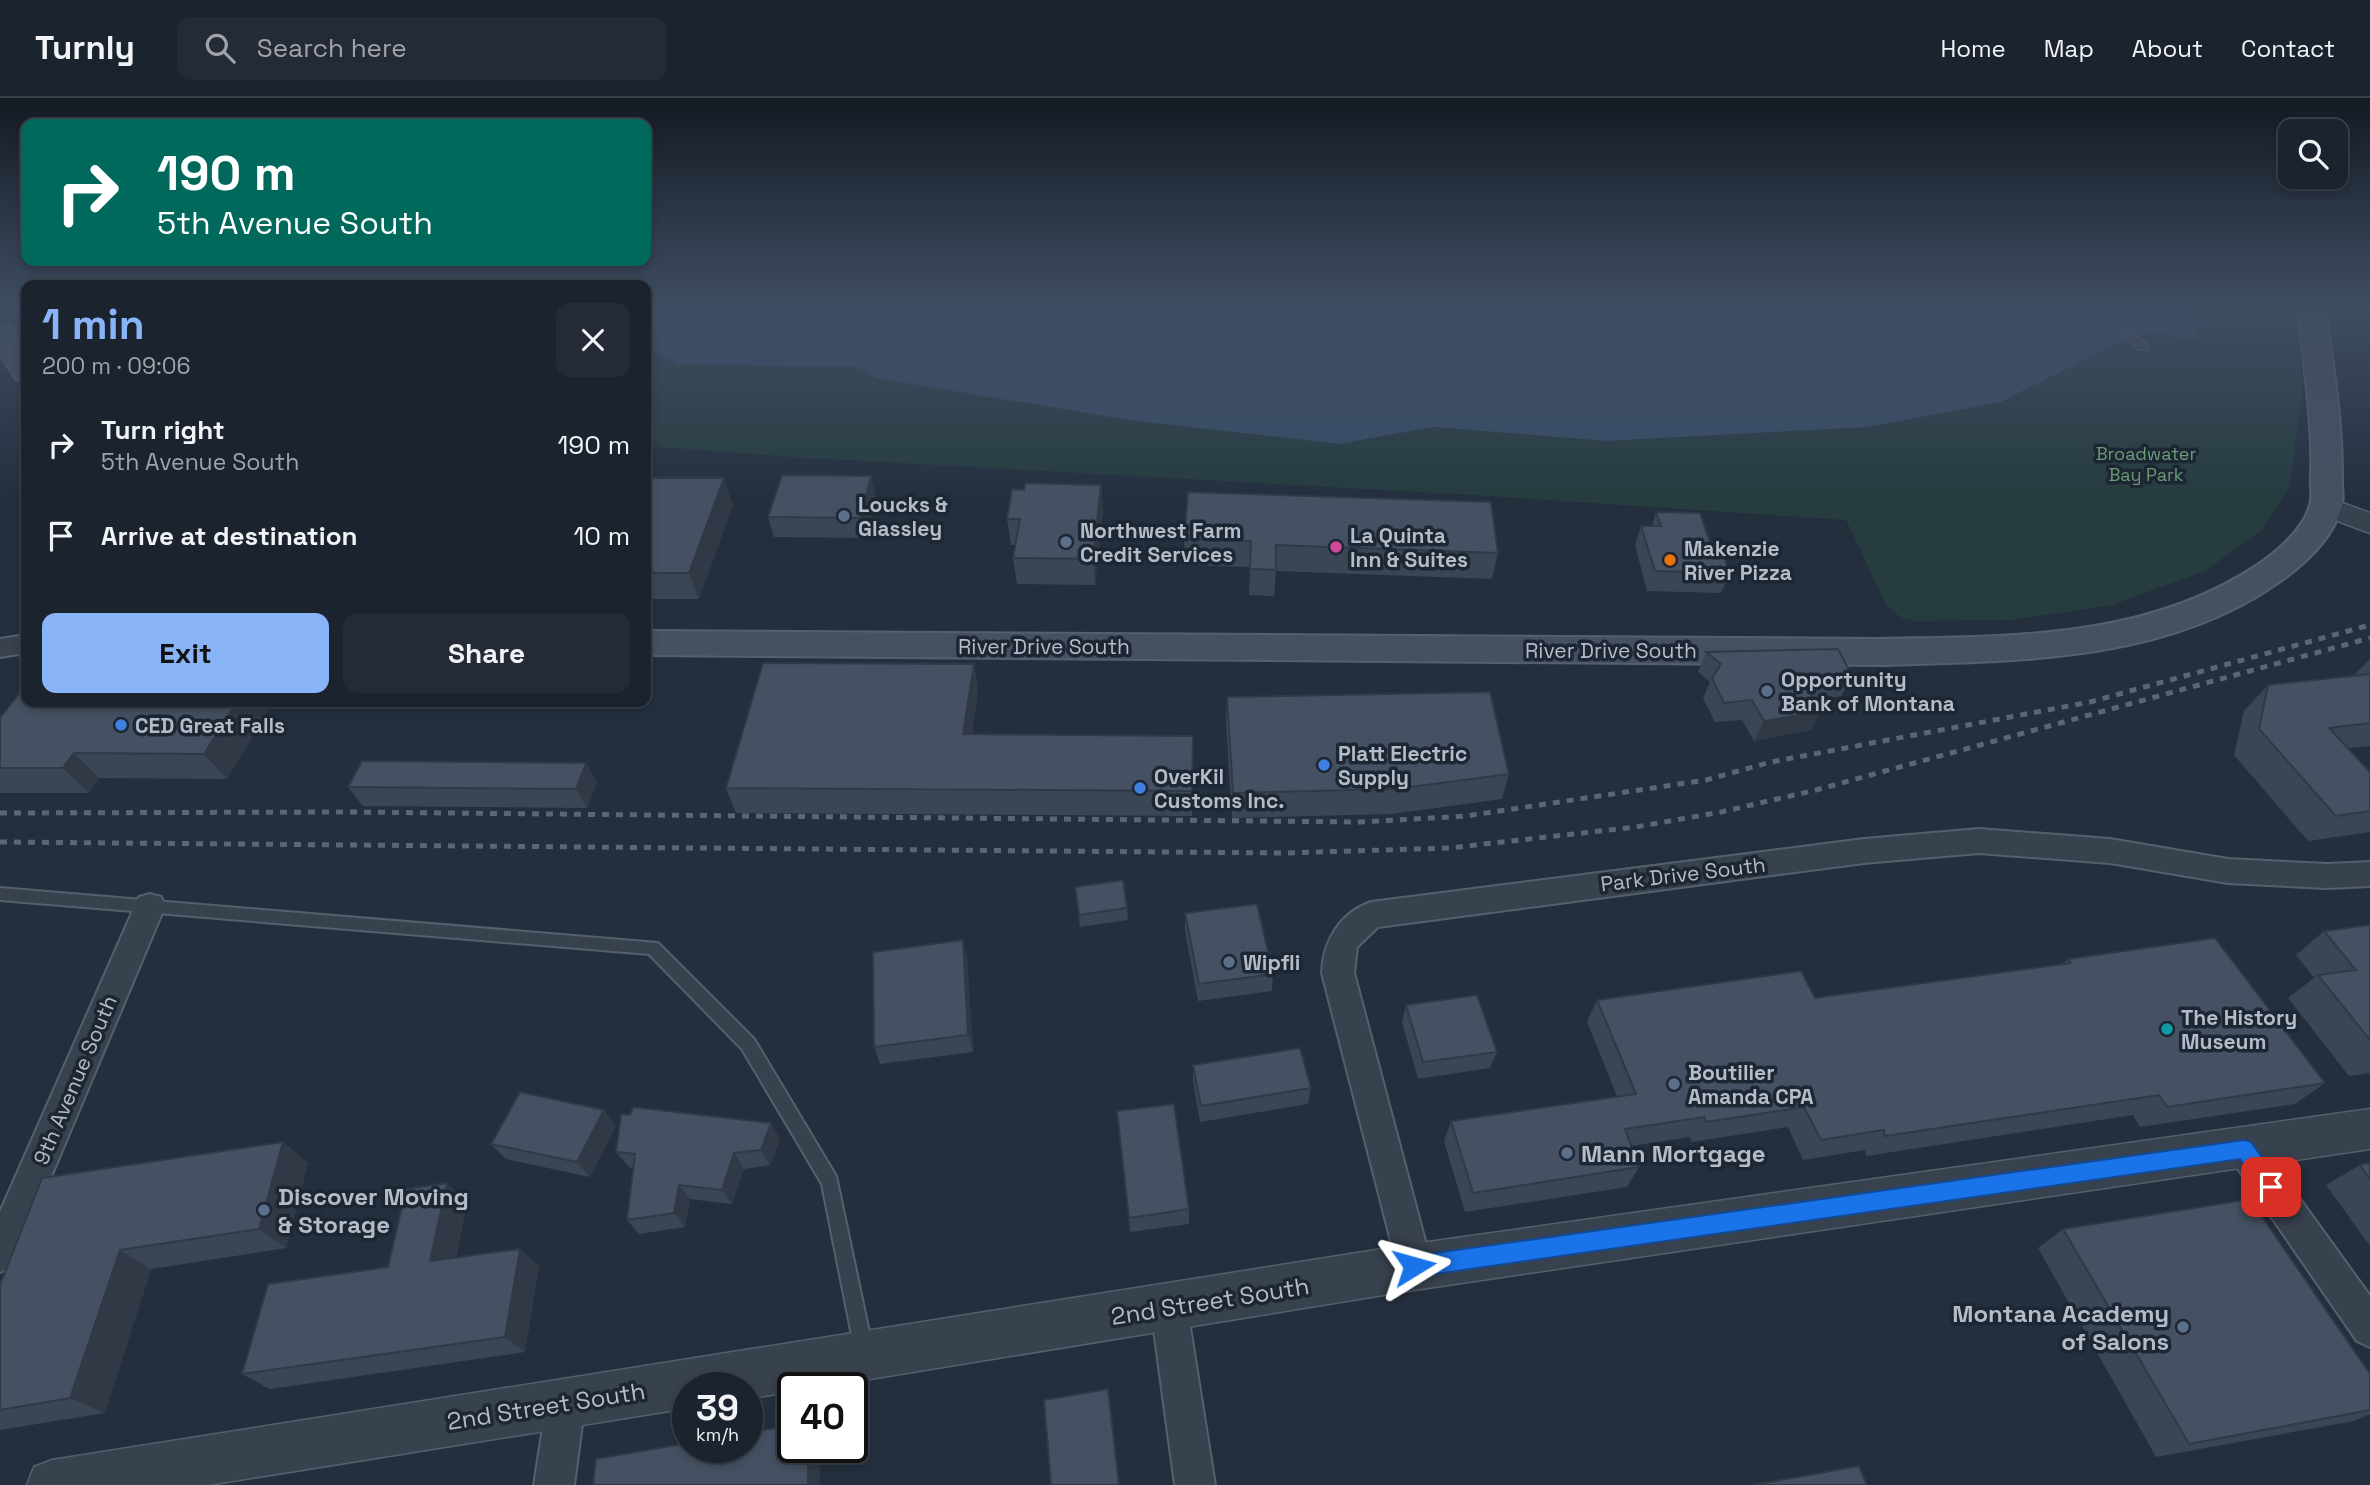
<!DOCTYPE html>
<html lang="en">
<head>
<meta charset="utf-8">
<style>
  :root { --surface:#1b232e; --page:#242b36; --text:#f1f3f6; --muted:#a0a4aa; --line:#39404a; --accent:#8ab4f8 }
  body { margin:0; font-family:"Space Grotesk",sans-serif; background:var(--page); color:var(--text); height:100vh; display:flex; flex-direction:column; font-size:26px; white-space:nowrap }
  * { box-sizing:border-box; margin:0 }
  p { font-size:23px; color:var(--muted) }
  .icon { flex:none; width:38px; height:38px; fill:none; stroke:currentColor; stroke-width:2; stroke-linecap:round; stroke-linejoin:round }
  .map { position:relative; flex:1; overflow:hidden }
  .drawer { position:absolute; left:21px; top:182px; width:630px; height:427px; display:flex; flex-direction:column; background:var(--surface); border-radius:14px; box-shadow:0 4px 10px #0003,0 0 0 2px var(--line) }
  .drawer>* { flex:none }
  .hud { position:absolute; left:21px; top:21px; width:630px; height:147px; border-radius:14px; box-shadow:0 4px 10px #0003,0 0 0 2px var(--line); background:#00695c; color:#fff; overflow:hidden }
  .tools { position:absolute; left:2278px; top:21px; display:grid; gap:14px }
  .tools a { display:grid; place-items:center; width:70px; height:70px; border-radius:14px; background:var(--surface); box-shadow:0 4px 10px #0003,0 0 0 2px var(--line); font-size:35px }
  .speed { position:absolute; left:672px; top:1274px; display:flex; gap:14px; font-size:35px; font-weight:700; text-align:center }
  .speed>* { display:grid; place-content:center; width:91px; height:91px; border-radius:50%; background:var(--surface); box-shadow:0 4px 10px #0003,0 0 0 2px var(--line); line-height:1 }
  .speed small { font-size:18px; font-weight:400 }
  .speed .limit { border:4px solid #111; border-radius:10px; background:#fff; color:#111 }
  .pin { position:absolute; display:grid; place-items:center; width:60px; height:60px; color:#fff; margin:-30px; border-radius:14px; box-shadow:0 4px 10px #0006 }
  .me { position:absolute; width:77px; margin:-38px; rotate:82deg; stroke-linejoin:round; filter:drop-shadow(0 0 5px #0008) }
  .turn { display:flex; align-items:center; gap:24px; height:147px; padding:0 21px; font-size:32px }
  .turn .icon { width:91px; height:91px; stroke-width:2.5 }
  .turn b { display:block; font-size:49px; line-height:60px }
  .round { display:grid; place-items:center; flex:none; width:74px; height:74px; border-radius:14px; background:var(--page) }
  .summary { display:flex; align-items:center; justify-content:space-between; height:119px; padding:0 21px }
  h1 { font-size:42px; font-weight:600; line-height:52px; color:var(--accent) }
  .primary-button { display:flex; gap:14px; margin-top:auto; padding:14px 21px }
  .primary-button a { flex:1; height:80px; border-radius:14px; background:var(--accent); color:#111; font-size:28px; font-weight:600; line-height:80px; text-align:center }
  .primary-button a+a { background:var(--page); color:var(--text) }
  ul { padding:0; list-style:none }
  li { display:flex; align-items:center; gap:21px; height:91px; padding:0 21px }
  li div { flex:1 }
  li b { display:block; font-size:26px }
  li em { font-style:normal }
  header { display:flex; align-items:center; gap:42px; box-sizing:border-box; height:98px; padding:0 35px; background:var(--surface); border-bottom:2px solid var(--line) }
  header strong { font-size:33px }
  nav { display:flex; gap:38px; margin-inline-start:auto; font-size:24px }
  .search { width:490px; height:63px; background:var(--page); display:flex; align-items:center; gap:18px; box-sizing:border-box; padding:0 24px; border-radius:14px; color:var(--muted); font-size:26px }
  .map>svg:first-child { display:block }
  .green { fill:#263c3f }
  .water { fill:#394c67 }
  .lines { fill:none; stroke-linecap:round; stroke-linejoin:round }
  .service-casing { stroke:#565f6c; stroke-width:4 }
  .minor-casing { stroke:#565f6c; stroke-width:4 }
  .tertiary-casing { stroke:#565f6c; stroke-width:3 }
  .secondary-casing { stroke:#565f6c; stroke-width:4 }
  .service { fill:#38414e; fill-rule:evenodd }
  .minor { fill:#38414e; fill-rule:evenodd }
  .tertiary { fill:#38414e; fill-rule:evenodd }
  .secondary { fill:#465061; fill-rule:evenodd }
  .rail { stroke:#5a6575; stroke-width:5; stroke-dasharray:7 7; stroke-linecap:butt }
  .wall { fill:#3b4654 }
  .shaded-wall { fill:#303945 }
  .building { fill:#455162; stroke:#303945; stroke-width:2 }
  .route { fill:#1a73e8; stroke:#114b97; stroke-width:2 }
  .service-dot { fill:#5c6f8a; stroke:#1d2633; stroke-width:2.5 }
  .hotel-dot { fill:#d1479c; stroke:#1d2633; stroke-width:2.5 }
  .food-dot { fill:#e8710a; stroke:#1d2633; stroke-width:2.5 }
  .shop-dot { fill:#3f7fe0; stroke:#1d2633; stroke-width:2.5 }
  .culture-dot { fill:#0f9aa8; stroke:#1d2633; stroke-width:2.5 }
  .labels { text-anchor:middle; dominant-baseline:central; stroke-width:7; stroke-linejoin:round; paint-order:stroke }
  .far-park-label { font-size:18px; fill:#6b9a76; stroke:#1d2633 }
  .poi-label { font-size:21px; font-weight:bold; fill:#b4bcc9; stroke:#1d2633; text-anchor:start }
  .street-label { font-size:21px; fill:#b4bcc9; stroke:#1d2633 }
  .near-poi-label { font-size:24px; font-weight:bold; fill:#b4bcc9; stroke:#1d2633; text-anchor:start }
  .near-street-label { font-size:24px; fill:#b4bcc9; stroke:#1d2633 }
</style>
</head>
<body>
<header>
<strong>Turnly</strong>
<div class="search"><svg class="icon" aria-label="search" viewBox="0 0 24 24"><circle cx="10" cy="10" r="6"/><path d="M15 15l6 6"/></svg>Search here</div>
<nav><a>Home</a><a>Map</a><a>About</a><a>Contact</a></nav>
</header>
<div class="map">
<svg width="2370" height="1387" viewBox="0 0 2370 1387">
  <rect width="100%" height="100%" fill="#242f3e"/>
  <path class="green" d="M2186 207H2295L2303 293 2289 390 2262 432 2205 473 2112 507 2011 522 1914 523 1900 519 1887 508 1846 422 1473 397 792 359 646 348V250L678 266 858 269 876 280 1340 346 1433 329 1607 343 1868 329 2000 304 2130 238 2155 233 2190 242 2199 240Z"/>
  <path class="water" d="M646 207H2186L2199 241 2190 242 2155 233 2130 238 2001 304 1868 329 1606 343 1433 329 1340 346 1128 322 876 280 858 269 678 266 646 250Z"/>
  <g class="lines">
    <g class="service-casing">
      <path id="service" d="M2130 235 2147 247V251H2139L2126 240 2125 238Z
        M0 790 658 845 754 941 836 1078 873 1253 871 1260 864 1262 857 1260 855 1253 822 1086 742 951 649 856 0 802Z"/>
    </g>
    <g class="minor-casing">
      <path id="minor" d="M26 537V555L0 559V541Z
        M1979 731 2110 741 2228 761 2327 766 2370 764V788L2327 790 2228 785 2110 765 1979 755 1864 765 1378 829 1357 849 1354 875 1432 1169 1427 1182 1414 1187 1401 1182 1322 875C1323 843 1340 815 1371 804L1864 741Z
        M150 796 161 799 165 808 13 1169 0 1174V1114L135 808 139 799Z
        M2244 1035 2256 1040 2370 1198V1249L2357 1243 2232 1062 2227 1051 2232 1040Z
        M1169 1192 1182 1197 1187 1210 1215 1387H1175L1151 1210 1156 1197Z
        M566 1285 580 1290 585 1304 574 1387H534L547 1304 552 1290Z"/>
    </g>
    <g class="tertiary-casing">
      <path id="tertiary" d="M2326 399 2370 415V435L2316 415 2312 408 2316 401Z
        M2370 1011V1051L1414 1192 815 1290H793V1293L747 1301V1290H688V1310L208 1387H27L34 1369 52 1362 1414 1146Z"/>
    </g>
    <g class="secondary-casing">
      <path id="secondary" d="M2298 207H2324C2333 263 2342 319 2342 376 2341 386 2344 397 2342 407 2334 439 2305 466 2279 484 2164 565 2015 563 1880 567L646 557V533L1880 541C2011 538 2146 542 2259 466 2279 452 2303 432 2310 407 2313 397 2310 386 2311 376 2313 318 2302 263 2298 207Z
        M0 226 10 228 26 253V284L16 281 0 256Z"/>
    </g>
    <use href="#service" class="service"/>
    <use href="#minor" class="minor"/>
    <use href="#tertiary" class="tertiary"/>
    <use href="#secondary" class="secondary"/>
    <path class="rail" d="M0 715 347 714 1361 724 1466 718 1706 682 1771 664 2090 604 2370 527
      M0 744 1284 755 1449 750 1636 729 1721 714 1816 692 2370 540"/>
  </g>
  <path class="wall" d="M646 380 733 407 699 501H646Z
    M1101 387 1103 413 1095 487 1017 486 1013 460 1015 447H1011L1007 421 1024 392Z
    M1188 394 1498 455 1492 481 1276 473 1274 498 1249 497 1250 469 1184 467V441Z
    M876 398 865 440 774 439 768 419Z
    M1656 414 1714 456 1730 475 1721 495 1647 493 1635 447 1641 428H1652Z
    M1706 554 1852 578 1841 598 1815 602 1811 632 1754 643 1742 622 1715 624 1703 600 1710 584 1698 574Z
    M2370 561V648L2348 650 2370 674V734L2308 743 2234 657 2244 613 2268 587 2353 578Z
    M974 566 978 592 972 636 1193 638 1192 718 736 715 726 690Z
    M1227 599 1509 676 1502 701 1391 716 1232 720 1226 625Z
    M273 604 227 681 99 680 89 695H0V620Z
    M586 665 597 684 587 710 363 708 348 689Z
    M1075 789 1127 810 1128 822 1080 829Z
    M1185 815 1273 876 1272 893 1198 903 1185 833Z
    M2370 827V975L2349 978 2288 900 2314 880 2296 857 2324 833Z
    M967 860 973 954 880 966 874 949Z
    M2068 861 2325 985 2295 1006 2140 1029 2133 1017 1866 1058 1865 1052 1803 1062 1788 1029 1692 1044 1690 1039 1631 1048 1639 1069 1627 1089 1465 1114 1444 1043 1451 1023 1617 998 1587 924 1597 902 1815 900 2063 866Z
    M1406 907 1497 954 1490 970 1418 981 1402 924Z
    M1193 967 1311 990 1308 1006 1200 1024 1193 983Z
    M604 1012 616 1028 590 1079 506 1061 491 1046Z
    M1117 1013 1189 1111V1126L1130 1134Z
    M780 1041 770 1067 744 1071 732 1106 690 1101 685 1129 639 1136 627 1122 633 1070 629 1069 616 1054Z
    M283 1044 308 1065 286 1150 151 1171 105 1315 0 1332V1187Z
    M2370 1065V1148L2326 1087 2360 1067Z
    M467 1104 456 1160 520 1151 539 1168 525 1254 270 1291 242 1276 388 1169Z
    M2063 1131 2370 1276V1316L2354 1323 2156 1359 2038 1150Z"/>
  <path class="shaded-wall" d="M871 378 876 398 865 440 860 420Z
    M724 380 733 407 699 501 689 475Z
    M1101 387 1103 413 1095 487 1093 461Z
    M974 566 978 592 968 662 963 636Z
    M237 604H273L227 681 204 656Z
    M1821 613 1811 632 1754 643 1764 623Z
    M74 655 99 680 89 695 63 670Z
    M586 665 597 684 587 710 576 691Z
    M963 842 967 860 973 954 968 937Z
    M604 1012 616 1028 590 1079 577 1064Z
    M771 1025 780 1041 770 1067 761 1052Z
    M283 1044 308 1065 286 1150 259 1131Z
    M734 1055 744 1071 732 1106 722 1092Z
    M447 1085 467 1104 452 1180 430 1163Z
    M679 1087 690 1101 685 1129 674 1115Z
    M520 1151 539 1168 525 1254 505 1239Z
    M120 1152 151 1171 105 1315 70 1300Z
    M1108 1291 1110 1305 1120 1387H1119Z
    M808 1349H821L820 1387H808Z"/>
  <path class="building" d="M782 377 871 378 860 420 768 419Z
    M646 380H724L689 475H646Z
    M1025 385 1101 387 1093 461 1013 460 1020 421H1007L1012 391 1024 392Z
    M1188 394 1491 404 1498 455 1276 447V472L1250 471 1251 443 1184 441Z
    M1656 414 1700 415 1714 456H1723L1730 475 1655 473 1641 428H1661Z
    M1838 551 1852 578 1805 585 1821 613 1764 623 1752 602 1724 605 1712 580 1721 566 1706 554Z
    M763 565 974 566 963 636 1193 638 1192 693 726 690Z
    M2370 576V625L2329 630 2370 674V713L2336 718 2259 631 2268 587Z
    M26 587V604H237L204 656 74 655 63 670H0V620Z
    M1490 594 1509 676 1396 691 1233 695 1227 599Z
    M362 663 586 665 576 691 348 689Z
    M1123 782 1127 810 1079 817 1075 789Z
    M1257 806 1273 876 1199 886 1185 815Z
    M2370 827V942L2318 877 2356 872 2324 833Z
    M2215 840 2325 985 2167 1009 2159 997 1885 1038 1884 1032 1821 1042 1804 1009 1706 1024 1704 1019 1625 1031 1639 1069 1473 1095 1451 1023 1636 996 1597 902 1801 873 1815 900 2071 865 2068 861Z
    M963 842 968 937 874 949 873 854Z
    M1477 897 1497 954 1423 964 1406 907Z
    M1300 950 1311 990 1201 1008 1193 967Z
    M520 994 604 1012 577 1064 491 1046Z
    M1174 1006 1189 1111 1129 1120 1117 1013Z
    M633 1009 771 1025 761 1052 734 1055 722 1092 679 1087 674 1115 627 1122 635 1056 616 1054 621 1016 630 1017Z
    M283 1044 259 1131 120 1152 70 1300 0 1312V1187L42 1080Z
    M2370 1065V1081L2360 1067Z
    M447 1085 430 1163 520 1151 505 1239 242 1276 268 1186 388 1169 406 1091Z
    M2250 1101 2370 1276V1312L2189 1346 2063 1131Z
    M1108 1291 1119 1387H1051L1044 1302Z
    M793 1327V1349H808V1387H593L596 1361 688 1345V1349H747V1335Z
    M1859 1368 1867 1387H1753Z"/>
  <linearGradient id="sky" x2="0" y2="1"><stop stop-color="#141a22"/><stop offset="0.52" stop-color="#3f4d63"/><stop offset="1" stop-color="#3f4d63" stop-opacity="0"/></linearGradient>
  <rect width="2370" height="401" fill="url(#sky)"/>
  <path class="route" d="M2244 1042 2251 1044 2278 1082 2281 1089 2278 1095 2271 1098 2264 1095 2240 1061 1414 1179 1407 1176 1404 1168 1407 1161 1414 1158Z"/>
  <g class="service-dot">
    <circle cx="844" cy="418" r="7"/>
    <circle cx="1066" cy="444" r="7"/>
    <circle cx="1767" cy="593" r="7"/>
    <circle cx="1229" cy="864" r="7"/>
    <circle cx="1674" cy="986" r="7"/>
    <circle cx="1567" cy="1055" r="7"/>
    <circle cx="264" cy="1112" r="7"/>
    <circle cx="2183" cy="1229" r="7"/>
  </g>
  <circle class="hotel-dot" cx="1336" cy="449" r="7"/>
  <circle class="food-dot" cx="1670" cy="462" r="7"/>
  <g class="shop-dot">
    <circle cx="121" cy="627" r="7"/>
    <circle cx="1324" cy="667" r="7"/>
    <circle cx="1140" cy="690" r="7"/>
  </g>
  <circle class="culture-dot" cx="2167" cy="931" r="7"/>
  <g class="labels">
    <g class="far-park-label">
      <text x="2146" y="355">Broadwater<tspan x="2146" dy="21">Bay Park</tspan></text>
    </g>
    <g class="poi-label">
      <text x="858" y="406">Loucks &amp;<tspan x="858" dy="24">Glassley</tspan></text>
      <text x="1080" y="432">Northwest Farm<tspan x="1080" dy="24">Credit Services</tspan></text>
      <text x="1350" y="437">La Quinta<tspan x="1350" dy="24">Inn &amp; Suites</tspan></text>
      <text x="1684" y="450">Makenzie<tspan x="1684" dy="24">River Pizza</tspan></text>
      <text x="1781" y="581">Opportunity<tspan x="1781" dy="24">Bank of Montana</tspan></text>
      <text x="135" y="627">CED Great Falls</text>
      <text x="1338" y="655">Platt Electric<tspan x="1338" dy="24">Supply</tspan></text>
      <text x="1154" y="678">OverKil<tspan x="1154" dy="24">Customs Inc.</tspan></text>
      <text x="1243" y="864">Wipfli</text>
      <text x="2181" y="919">The History<tspan x="2181" dy="24">Museum</tspan></text>
      <text x="1688" y="974">Boutilier<tspan x="1688" dy="24">Amanda CPA</tspan></text>
    </g>
    <g class="street-label">
      <text x="1044" y="548">River Drive South</text>
      <text x="1611" y="552">River Drive South</text>
      <text transform="translate(1683 776) rotate(-7)">Park Drive South</text>
      <text transform="translate(75 982) rotate(-67)">9th Avenue South</text>
    </g>
    <g class="near-poi-label">
      <text x="1581" y="1055">Mann Mortgage</text>
      <text x="278" y="1098">Discover Moving<tspan x="278" dy="28">&amp; Storage</tspan></text>
      <text x="2169" y="1215" text-anchor="end">Montana Academy<tspan x="2169" dy="28">of Salons</tspan></text>
    </g>
    <g class="near-street-label">
      <text transform="translate(1210 1203) rotate(-9)">2nd Street South</text>
      <text transform="translate(546 1308) rotate(-9)">2nd Street South</text>
    </g>
  </g>
</svg>
<div class="tools">
<a><svg class="icon" aria-label="search" viewBox="0 0 24 24"><circle cx="10" cy="10" r="6"/><path d="M15 15l6 6"/></svg></a>
</div>
<div class="speed"><div>39<small>km/h</small></div><div class="limit">40</div></div>
<div class="pin" style="left:2271px;top:1089px;background:#d93025"><svg class="icon" aria-label="arrive" viewBox="0 0 24 24"><path d="M6 21V4h12l-3 4 3 4H6"/></svg></div>
<svg class="me" style="left:1414px;top:1168px" viewBox="-20 -20 40 40"><path d="M0-17L14 15 0 8-14 15z" fill="#1a73e8" stroke="#fff" stroke-width="4"/></svg>
<div class="hud">
<div class="turn"><svg class="icon" aria-label="right" viewBox="0 0 24 24"><path d="M7 20v-9h11M14 6l5 5-5 5"/></svg><div><b>190 m</b>5th Avenue South</div></div>
</div>
<section class="drawer">
<div class="summary"><div><h1>1 min</h1><p>200 m · 09:06</p></div><a class="round"><svg class="icon" aria-label="close" viewBox="0 0 24 24"><path d="M6 6l12 12M18 6L6 18"/></svg></a></div>
<ul>
<li><svg class="icon" aria-label="right" viewBox="0 0 24 24"><path d="M7 20v-9h11M14 6l5 5-5 5"/></svg><div><b>Turn right</b><p>5th Avenue South</p></div><em>190 m</em></li>
<li><svg class="icon" aria-label="arrive" viewBox="0 0 24 24"><path d="M6 21V4h12l-3 4 3 4H6"/></svg><div><b>Arrive at destination</b></div><em>10 m</em></li>
</ul>
<div class="primary-button"><a>Exit</a><a>Share</a></div>
</section>
</div>
</body>
</html>
